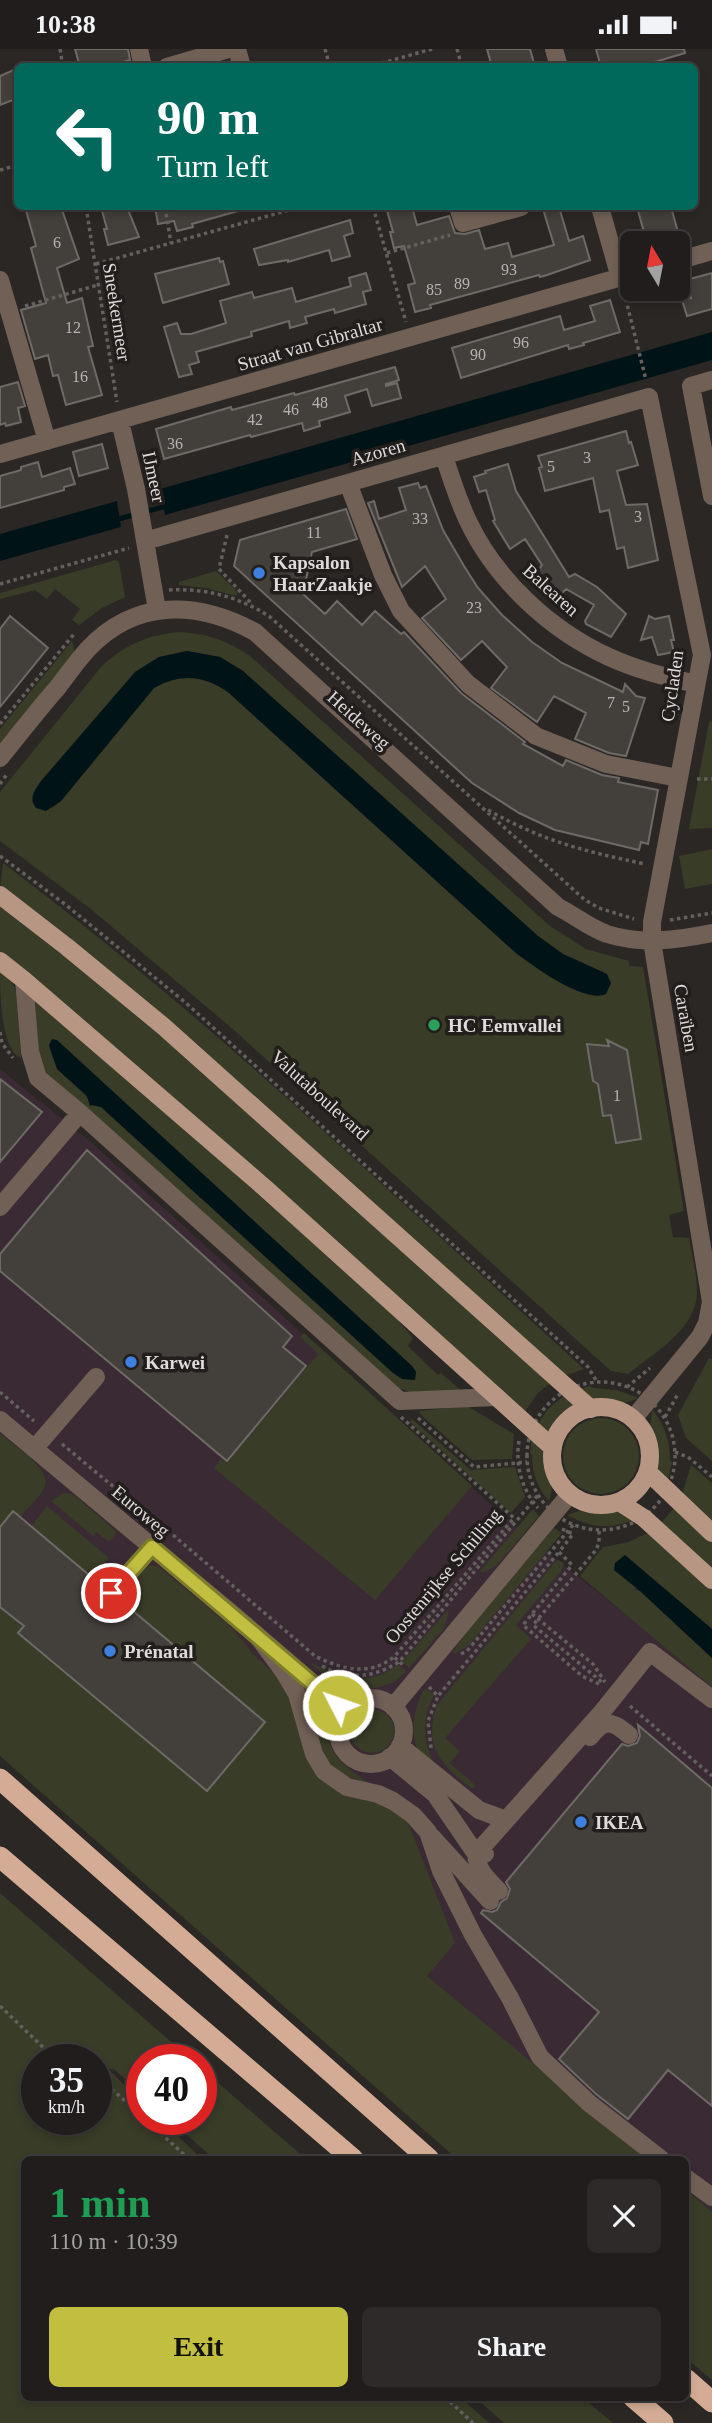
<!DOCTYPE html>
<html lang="en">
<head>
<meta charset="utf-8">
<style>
  :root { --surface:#201d1c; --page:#2d2a29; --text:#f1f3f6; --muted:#a2a2a3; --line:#3d3b3b; --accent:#c1be40 }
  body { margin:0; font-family:Georgia,serif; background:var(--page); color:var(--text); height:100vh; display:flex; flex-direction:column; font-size:26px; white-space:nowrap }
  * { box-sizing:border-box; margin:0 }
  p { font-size:23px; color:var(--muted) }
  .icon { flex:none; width:38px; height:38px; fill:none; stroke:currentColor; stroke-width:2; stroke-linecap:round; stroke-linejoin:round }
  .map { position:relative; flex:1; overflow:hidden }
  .drawer { position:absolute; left:21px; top:2107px; width:668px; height:245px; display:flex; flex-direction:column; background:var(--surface); border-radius:10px; box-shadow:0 4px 10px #0003,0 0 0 2px var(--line) }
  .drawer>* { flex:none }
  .guide { position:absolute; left:14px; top:14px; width:684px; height:147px; border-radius:10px; box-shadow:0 4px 10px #0003,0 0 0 2px var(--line); background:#00695c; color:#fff; overflow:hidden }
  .needle { width:46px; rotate:350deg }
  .controls { position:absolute; left:620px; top:182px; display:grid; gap:14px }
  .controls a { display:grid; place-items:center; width:70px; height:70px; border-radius:10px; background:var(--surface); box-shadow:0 4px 10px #0003,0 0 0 2px var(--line); font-size:35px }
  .speed { position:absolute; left:21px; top:1995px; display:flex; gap:14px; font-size:35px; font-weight:700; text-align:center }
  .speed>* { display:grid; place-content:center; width:91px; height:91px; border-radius:50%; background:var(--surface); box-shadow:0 4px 10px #0003,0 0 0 2px var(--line); line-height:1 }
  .speed small { font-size:18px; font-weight:400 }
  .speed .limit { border:10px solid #d22; background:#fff; color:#111 }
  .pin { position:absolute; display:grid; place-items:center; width:60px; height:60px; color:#fff; margin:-30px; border:4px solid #fff; border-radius:50%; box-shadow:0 2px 7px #0007 }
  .me { position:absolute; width:77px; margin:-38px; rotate:311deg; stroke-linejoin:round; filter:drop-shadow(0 0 5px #0008) }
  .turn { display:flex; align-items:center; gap:24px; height:147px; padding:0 28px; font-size:32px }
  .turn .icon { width:91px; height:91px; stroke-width:2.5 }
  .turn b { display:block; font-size:49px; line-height:60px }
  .round { display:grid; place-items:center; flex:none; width:74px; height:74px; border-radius:10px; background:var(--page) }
  .overview { display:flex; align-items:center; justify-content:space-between; height:119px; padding:0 28px }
  h1 { font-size:42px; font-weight:600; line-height:52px; color:#1e9e55 }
  .button { display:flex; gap:14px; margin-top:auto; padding:14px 28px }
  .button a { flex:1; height:80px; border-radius:10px; background:var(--accent); color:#111; font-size:28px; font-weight:600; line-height:80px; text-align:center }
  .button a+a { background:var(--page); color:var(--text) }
  .status { display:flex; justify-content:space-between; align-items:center; height:49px; padding:0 35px; background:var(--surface); direction:ltr }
  .status svg { height:19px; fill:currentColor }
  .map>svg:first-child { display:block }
  .commercial { fill:#3a2a34 }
  .green { fill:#393c27; fill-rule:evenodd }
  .water { fill:#001418 }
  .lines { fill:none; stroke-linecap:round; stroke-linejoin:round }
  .stream { stroke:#001418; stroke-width:5 }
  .building { fill:#43403c; stroke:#6e6a66; stroke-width:2 }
  .path { stroke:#63605e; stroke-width:3.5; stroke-dasharray:3.5 3.5; stroke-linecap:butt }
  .minor { stroke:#706056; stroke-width:18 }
  .major { stroke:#b79783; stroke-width:18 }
  .highway { stroke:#d4ac95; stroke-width:21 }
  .route-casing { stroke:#7d7c2a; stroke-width:18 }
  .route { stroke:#c1be40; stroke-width:12 }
  .shop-dot { fill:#3f7fe0; stroke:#221e1b; stroke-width:2.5 }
  .leisure-dot { fill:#2e9e5b; stroke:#221e1b; stroke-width:2.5 }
  .labels { text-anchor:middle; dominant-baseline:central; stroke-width:7; stroke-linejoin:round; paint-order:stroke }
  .number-label { font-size:16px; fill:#b6b4b2 }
  .street-label { font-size:19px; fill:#dddbd9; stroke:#221e1b }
  .poi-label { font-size:19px; font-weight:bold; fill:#dddbd9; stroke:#221e1b; text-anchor:start }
</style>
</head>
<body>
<div class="status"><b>10:38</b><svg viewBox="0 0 49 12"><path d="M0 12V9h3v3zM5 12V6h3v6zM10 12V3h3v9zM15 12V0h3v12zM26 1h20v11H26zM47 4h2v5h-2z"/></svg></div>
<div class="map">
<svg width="712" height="2374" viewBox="0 0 712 2374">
  <rect width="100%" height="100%" fill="#2b2725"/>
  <path class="commercial" d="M0 1020 92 1094 519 1481 712 1633V2245L686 2222V2110H554L0 1639Z"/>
  <path class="green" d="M116 511 119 513 125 548 102 559 79 576 72 571 80 560 55 540 47 550 35 541 0 550V544Z
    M216 522 238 543 236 547 206 539 179 536V533Z
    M178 583C206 584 227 591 250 607L550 877 586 900 629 912V917L643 918 684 1162 669 1166 673 1188 689 1189C692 1206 697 1225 697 1243 697 1280 654 1304 628 1325L611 1322 235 982 92 861 0 792V743L101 618C124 596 148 586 178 583ZM187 602 220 608 243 622 538 887 563 905 603 923 595 947 550 928 517 905 229 644C205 626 180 624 154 639L61 752 51 760 135 623 159 608Z
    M72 592 75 604 0 695V680Z
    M712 672V779L689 780 709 673Z
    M712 800V835L685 840 679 807Z
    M3 814C208 968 394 1147 584 1320L561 1328 0 840Z
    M0 851 95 925 552 1333 538 1344 523 1365 0 907Z
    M0 918 12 933 16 943 21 1009C0 1001 0 941 0 918Z
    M35 947 376 1246 413 1289 408 1297 438 1326 441 1324 463 1343H410L398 1339 47 1027C36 1002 29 975 35 947ZM53 990 412 1317 416 1323 393 1324 101 1058 92 1056C76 1030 56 1030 49 996Z
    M304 1284 472 1437 375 1551 214 1419 221 1410 227 1414 318 1305 300 1288Z
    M709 1309 712 1310V1412L686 1389 678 1366Z
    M590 1337 593 1339 617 1341 638 1349C619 1359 592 1355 578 1340Z
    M565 1346 574 1354C573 1360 554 1381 548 1385L536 1378 548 1360Z
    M467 1357 514 1385 512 1410 472 1411 421 1366 419 1362Z
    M652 1360C664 1375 670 1391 670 1411L672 1413 667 1436 657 1419 656 1401 650 1379Z
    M563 1407a38 38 0 1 1 76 0a38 38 0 1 1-76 0Z
    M412 1370 471 1421 515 1418 525 1448 511 1464 410 1373Z
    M0 1385C12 1395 52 1420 45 1437 41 1448 27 1459 20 1468L13 1462 0 1478Z
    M532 1388C546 1403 557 1431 549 1452 537 1438 532 1424 532 1406L530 1404Z
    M691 1416 712 1434V1472L681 1449Z
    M63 1444 73 1445 117 1483 109 1493 96 1483 93 1487 51 1452Z
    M47 1457 109 1509 93 1529 31 1477Z
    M676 1457 712 1490V1524L659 1476Z
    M533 1460 539 1467 497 1516 483 1524 480 1522Z
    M582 1461 618 1462 636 1470C611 1481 591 1479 567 1466Z
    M554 1479 562 1484 469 1596 454 1605 453 1603 464 1585Z
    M651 1482 712 1537V1580L660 1536 634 1540 640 1542 712 1609V1638L580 1527 603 1498 629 1493Z
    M558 1511 564 1514 562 1521 516 1576 531 1590 445 1689 460 1702 450 1714 474 1735 475 1738 471 1739C440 1716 423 1696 437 1656L555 1513Z
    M150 1516 159 1518 231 1578 254 1606 278 1628 289 1642 309 1707 368 1748 400 1765 408 1773 455 1894 427 1927 649 2110H457L0 1707V1558L23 1577 18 1584 206 1741 265 1673 118 1550 144 1519Z
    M447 1562 449 1564 443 1581 409 1619 402 1613Z
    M311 1614C343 1630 366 1638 398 1616L406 1622C382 1652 331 1639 311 1614Z
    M425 1639 434 1646C421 1671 422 1695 437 1719 432 1714 425 1709 420 1704 408 1689 415 1653 425 1639Z
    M307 1642C339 1668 319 1674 333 1701 340 1716 357 1725 370 1735 313 1720 318 1694 305 1643Z
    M350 1682a22 22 0 1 1 44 0a22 22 0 1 1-44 0Z
    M0 1844 192 2011H142V2045L115 2021 107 2019 142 2053V2070H160L202 2110H24V2348L461 2349 489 2374H0ZM37 2011H96V2070H37Z
    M201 2019 306 2110H214L169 2070H201Z
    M686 2141 712 2163V2331L686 2309Z
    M476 2349H583L613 2374H504Z"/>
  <path class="water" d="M712 283V311L165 466 160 440Z
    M117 452 121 478 0 512V485Z
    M187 602 220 608 243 622 538 887 563 905 607 925 611 934 606 945C585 955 535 918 517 905L229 644C205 626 180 624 154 639L61 752 46 762 36 759C28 749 35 741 41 732L135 623 159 608Z
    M52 990 57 991 412 1317 416 1323 415 1331 402 1330 393 1324 101 1058 92 1056 90 1057 87 1047 57 1020 49 996Z
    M625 1506 712 1580V1609L640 1542 614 1521 615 1514Z"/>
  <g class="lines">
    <path class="stream" d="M115 471 170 456"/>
  </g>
  <path class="building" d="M75 0H128L130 11 106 18H80Z
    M487 0H530L535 18H492Z
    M596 0H684L685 4 638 18H601Z
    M18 19V49L0 56V27Z
    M25 158H61L79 210 57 219 67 254 82 249 93 297 88 298 102 346 66 356 58 326 53 327 48 306 35 310 21 261 46 254 31 199 36 197Z
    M101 158H127L139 188 108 196 104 180H107Z
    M155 158H237L238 162 192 175 193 178 177 182 174 172 158 175Z
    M386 158H412L417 176 449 167 455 184 465 185 479 181 485 200 508 194 512 208 554 196 543 160 559 158 569 192 583 187 590 211 547 226 540 228 539 226 430 256 431 259 415 263 408 236 415 234 404 197 394 199 390 183H393Z
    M637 158H671L679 187 647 194Z
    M350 171 353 184 344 187 350 207 332 212 329 201 288 213V211L259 216 254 200Z
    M219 209 220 213 223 212 229 235 163 254 155 225Z
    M366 224 371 241 363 243 366 255 335 264 334 260 305 268 307 274 290 279 289 272 251 283 252 287 196 303 199 313 189 316 192 325 179 328 164 278 177 274 181 285H191L226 274 220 252 252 243 254 249 292 239 296 253 351 237 349 229Z
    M712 224V260L687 267 682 251 691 249 686 231Z
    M610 251 620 283 583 294 584 296 569 300 568 296 461 329 452 299 560 267 564 281 595 272 590 257Z
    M395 318 399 331 386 335V337L397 334 401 349 372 357 367 340 345 347 350 363 319 372 320 377 304 382 302 374 251 388 250 386 164 410 156 380 231 358 232 361 294 344 295 346Z
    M18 333 25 357 18 359 21 373 6 377 5 374 0 376V338Z
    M626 382 629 394 631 393 638 416 617 422 626 456 647 455 658 511 628 519 624 498 617 500 609 461 600 463 593 429 545 442 539 419 542 418 538 407Z
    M102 395 108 419 79 427 73 403Z
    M38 413 42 428 70 419 75 435 64 438V441L0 459V427L21 421V418Z
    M508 415 516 442 569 528 575 525 597 538 626 565 611 588 586 575 585 572 594 556 566 540 557 550 533 528 542 516 525 490 510 500 493 472 495 471 486 441 479 443 474 428 486 424 485 422Z
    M418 434 420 439 426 437 443 481 464 517 478 539 502 566 532 593 562 614 623 643 625 635 636 647 645 649 626 707 609 704 575 690 586 664 554 647 537 673 491 639 507 618 482 592 461 611 422 569 446 550 425 517 402 538 368 454 374 452 379 470 406 461 399 439Z
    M346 460 357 490 312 503 303 545 325 565 337 552 362 576 375 562 401 585 404 583 461 644 525 693 523 695 563 717 566 711 602 726 619 729 618 733 658 741 648 795 641 793 639 801 555 781 519 764 472 734 234 517 240 491Z
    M10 567 48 599 0 658V580Z
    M649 567 655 570 669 567 674 591H671L674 603 658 606 652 588 641 591Z
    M607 991 627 1001 641 1090 616 1094 611 1066 603 1067 598 1035 593 1032 587 995 609 997Z
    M0 1030 42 1063 0 1113Z
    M87 1101 292 1287 283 1298 306 1317 227 1412 0 1222V1205Z
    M13 1462 102 1537 100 1547 104 1553 114 1555 120 1551 265 1673 207 1742 18 1584 24 1577 0 1558V1478Z
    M638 1676 712 1739V2057L668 2021 628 2070 596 2045 559 2010 599 1963 481 1864 483 1861 492 1863 497 1861 501 1853 507 1849 510 1840 506 1833 622 1695 628 1697 637 1694 640 1687Z"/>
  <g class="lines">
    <path class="path" d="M60 0 63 18
      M325 0 330 18
      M457 0 462 18
      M316 18 329 13
      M368 18 432 0
      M0 121 18 116
      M86 158 117 353
      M165 158 171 194
      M373 158 406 273
      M387 204 450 186
      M96 215 300 158
      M624 243 646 331
      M25 257 98 236
      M227 486 219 520 252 555
      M0 535 129 499
      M169 541C206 539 240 548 270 568L585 851 599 859 634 870
      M0 675 74 585
      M697 730H712
      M0 735 7 725
      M488 761C543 792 583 802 645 815
      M0 807 66 856 186 954 588 1318 597 1333
      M670 871 712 864
      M0 983 2 994 13 1009
      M527 1407a74 74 0 1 1 148 0a74 74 0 1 1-148 0Z
      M627 1338 650 1319
      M0 1343 34 1372
      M401 1368 514 1469 394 1608 404 1617
      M665 1368 678 1345
      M418 1369 474 1418 527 1413
      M519 1392C515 1416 522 1441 538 1459
      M62 1395 144 1463
      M675 1403 688 1408 712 1428
      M141 1467 144 1463 166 1480 315 1607C341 1620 368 1628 394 1608
      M562 1480 573 1485 559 1503 572 1516 523 1576 582 1627 601 1636
      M599 1482V1494L596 1501 533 1576 603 1634
      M532 1565 593 1615 605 1633
      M461 1605 467 1602 573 1476
      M322 1617C349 1631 373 1629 399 1613L538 1446
      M429 1638 438 1647 559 1503
      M630 1657 712 1727
      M431 1699 428 1672 438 1647
      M0 1957 50 2005 61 2011
      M96 2026 142 2067
      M145 2070 189 2110
      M445 2348 473 2374"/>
    <path class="minor" d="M139 0 143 18
      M237 0 242 18
      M554 0 559 18
      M167 18 228 0
      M458 158 463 174 521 158
      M600 158 620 229
      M677 212 712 202
      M0 231 47 392
      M712 331 691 337 712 447
      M120 372 136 440 157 561
      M0 405 632 225
      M444 407C451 429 458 451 468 472 496 531 550 581 609 608 637 621 667 628 696 635
      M348 434 383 526 401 562 468 635 536 687 606 715 678 729
      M145 492 649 348 702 606 652 873V892L711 1253 707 1274 700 1288 633 1370
      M0 709C19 685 38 661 58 638 68 625 77 612 88 600 136 549 198 552 255 583L558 858C574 866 590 879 607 885 642 896 677 891 712 884
      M24 931 30 1003 38 1029 80 1064 400 1352 497 1348
      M0 1158 80 1064
      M0 1371 237 1569 345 1662
      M34 1400 96 1328
      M111 1544 152 1498
      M256 1585 284 1623 297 1645 314 1705 324 1722 347 1738 378 1745 393 1752 413 1766 428 1783 441 1822 473 1886 510 1949 540 2008 589 2054 661 2110
      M338 1682a33 33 0 1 1 66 0a33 33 0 1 1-66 0Z
      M393 1658 570 1445
      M590 1688C605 1669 612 1672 629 1686
      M400 1697 479 1761 506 1771
      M390 1708 435 1745 476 1805H485
      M432 1788 490 1852
      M499 1842C488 1831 477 1821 476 1805L602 1663 650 1603 712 1650
      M686 2129 712 2148"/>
    <path class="major" d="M0 846 67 898 163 977 591 1360
      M0 912 24 931 265 1139 553 1399
      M552 1407a49 49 0 1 1 98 0a49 49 0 1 1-98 0Z
      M648 1423 712 1484
      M619 1453 644 1469 712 1531"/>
    <path class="highway" d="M0 1730 429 2110
      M0 1808 353 2110
      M686 2330 712 2353
      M633 2348 663 2374"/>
  </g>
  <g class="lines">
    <g class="route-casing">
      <path id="route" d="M111 1544 152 1498 338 1656"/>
    </g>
    <use href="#route" class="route"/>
  </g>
  <g class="shop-dot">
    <circle cx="259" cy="524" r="7"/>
    <circle cx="131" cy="1313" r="7"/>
    <circle cx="110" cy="1602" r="7"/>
    <circle cx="581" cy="1773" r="7"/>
  </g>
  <circle class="leisure-dot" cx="434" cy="976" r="7"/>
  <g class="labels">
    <g class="number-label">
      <text x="57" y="193">6</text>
      <text x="509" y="220">93</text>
      <text x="462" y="234">89</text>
      <text x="434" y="240">85</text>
      <text x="73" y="278">12</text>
      <text x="521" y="293">96</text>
      <text x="478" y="305">90</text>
      <text x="80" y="327">16</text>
      <text x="320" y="353">48</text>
      <text x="291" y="360">46</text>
      <text x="255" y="370">42</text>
      <text x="175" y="394">36</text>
      <text x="587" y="408">3</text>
      <text x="551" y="417">5</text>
      <text x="638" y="467">3</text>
      <text x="420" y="469">33</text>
      <text x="314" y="483">11</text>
      <text x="474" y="558">23</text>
      <text x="611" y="653">7</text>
      <text x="626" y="657">5</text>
      <text x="617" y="1046">1</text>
    </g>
    <g class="street-label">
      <text transform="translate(117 263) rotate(81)">Sneekermeer</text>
      <text transform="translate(310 295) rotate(-16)">Straat van Gibraltar</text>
      <text transform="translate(378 403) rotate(-16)">Azoren</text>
      <text transform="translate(154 428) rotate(78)">IJmeer</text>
      <text transform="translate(551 541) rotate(42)">Balearen</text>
      <text transform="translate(672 637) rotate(-82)">Cycladen</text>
      <text transform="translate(359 671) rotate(42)">Heideweg</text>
      <text transform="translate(686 969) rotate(80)">Caraïben</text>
      <text transform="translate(320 1046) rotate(42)">Valutaboulevard</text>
      <text transform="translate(141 1462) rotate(40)">Euroweg</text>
      <text transform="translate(443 1527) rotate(-50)">Oostenrijkse Schilling</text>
    </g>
    <g class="poi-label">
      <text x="273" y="513">Kapsalon<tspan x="273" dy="22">HaarZaakje</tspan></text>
      <text x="448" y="976">HC Eemvallei</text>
      <text x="145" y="1313">Karwei</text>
      <text x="124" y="1602">Prénatal</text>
      <text x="595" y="1773">IKEA</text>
    </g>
  </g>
</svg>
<div class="controls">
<a><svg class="needle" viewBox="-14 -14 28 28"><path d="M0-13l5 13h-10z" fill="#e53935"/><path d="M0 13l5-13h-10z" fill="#a2a2a3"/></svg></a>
</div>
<div class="speed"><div>35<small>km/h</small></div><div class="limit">40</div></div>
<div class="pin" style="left:111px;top:1544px;background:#d93025"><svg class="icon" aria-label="arrive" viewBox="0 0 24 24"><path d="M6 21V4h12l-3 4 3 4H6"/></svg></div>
<svg class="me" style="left:338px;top:1656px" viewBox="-20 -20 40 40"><circle r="17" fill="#c1be40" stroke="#fff" stroke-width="3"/><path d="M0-11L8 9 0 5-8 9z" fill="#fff"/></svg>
<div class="guide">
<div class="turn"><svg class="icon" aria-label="left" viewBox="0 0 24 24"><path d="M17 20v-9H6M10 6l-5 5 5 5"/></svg><div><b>90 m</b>Turn left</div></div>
</div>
<section class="drawer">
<div class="overview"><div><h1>1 min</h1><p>110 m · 10:39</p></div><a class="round"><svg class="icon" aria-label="close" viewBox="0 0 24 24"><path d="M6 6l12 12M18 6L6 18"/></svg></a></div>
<div class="button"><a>Exit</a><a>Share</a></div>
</section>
</div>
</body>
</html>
